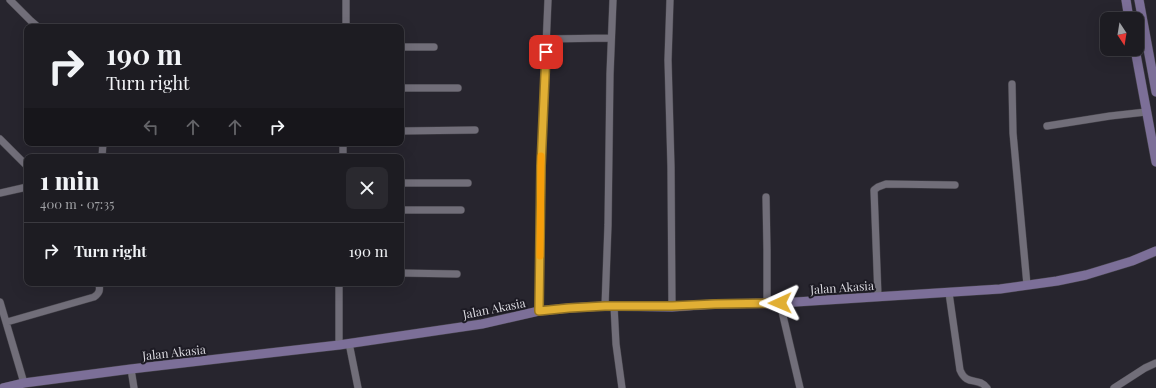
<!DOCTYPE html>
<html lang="en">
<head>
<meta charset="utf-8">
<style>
  :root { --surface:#1d1c22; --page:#2a292f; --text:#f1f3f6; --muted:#a0a1a5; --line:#3b3a40 }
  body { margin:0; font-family:"Playfair Display",serif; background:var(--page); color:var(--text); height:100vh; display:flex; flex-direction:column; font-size:15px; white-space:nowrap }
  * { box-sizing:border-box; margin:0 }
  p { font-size:13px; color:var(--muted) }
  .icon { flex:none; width:22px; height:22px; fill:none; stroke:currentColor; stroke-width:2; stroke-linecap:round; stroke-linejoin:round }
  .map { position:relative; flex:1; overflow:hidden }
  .drawer { position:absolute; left:24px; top:154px; width:380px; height:132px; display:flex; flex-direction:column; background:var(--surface); border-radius:8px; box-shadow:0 4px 16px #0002,0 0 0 1px var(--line) }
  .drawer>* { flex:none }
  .guide { position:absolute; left:24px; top:24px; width:380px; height:122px; border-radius:8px; box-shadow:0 4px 16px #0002,0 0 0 1px var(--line); background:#1d1c22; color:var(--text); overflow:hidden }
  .needle { width:26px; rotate:168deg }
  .tools { position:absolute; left:1100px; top:12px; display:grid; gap:8px }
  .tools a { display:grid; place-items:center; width:44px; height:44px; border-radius:8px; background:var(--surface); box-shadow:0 4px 16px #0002,0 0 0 1px var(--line); font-size:20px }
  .pin { position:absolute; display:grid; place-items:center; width:34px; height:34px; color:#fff; margin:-17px; border-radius:8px; box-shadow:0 2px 6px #0006 }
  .me { position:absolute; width:44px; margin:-22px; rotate:269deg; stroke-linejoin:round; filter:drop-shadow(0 0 3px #0008) }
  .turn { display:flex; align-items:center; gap:14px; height:84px; padding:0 16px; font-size:18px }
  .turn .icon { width:52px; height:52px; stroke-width:2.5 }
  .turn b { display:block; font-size:28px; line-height:34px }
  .lanes { display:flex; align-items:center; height:38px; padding:0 16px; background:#0003; justify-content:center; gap:20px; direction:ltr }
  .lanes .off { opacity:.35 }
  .round { display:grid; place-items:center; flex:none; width:42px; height:42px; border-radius:8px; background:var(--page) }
  .headline { display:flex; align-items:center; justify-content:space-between; height:68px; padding:0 16px }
  h1 { font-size:24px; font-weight:800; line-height:30px }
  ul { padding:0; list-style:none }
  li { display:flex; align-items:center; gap:12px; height:56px; padding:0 16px; border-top:1px solid var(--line) }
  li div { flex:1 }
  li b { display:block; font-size:15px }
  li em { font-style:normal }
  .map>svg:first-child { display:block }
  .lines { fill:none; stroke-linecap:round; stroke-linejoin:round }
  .street-casing { stroke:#45434a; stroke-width:8 }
  .secondary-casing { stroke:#45434a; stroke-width:10 }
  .street { stroke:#716e79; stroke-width:7 }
  .secondary { stroke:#7c6f98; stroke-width:9 }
  .route-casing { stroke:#927222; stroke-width:10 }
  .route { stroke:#e1af34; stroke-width:7 }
  .slow { stroke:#f59e0b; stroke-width:7 }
  .labels { text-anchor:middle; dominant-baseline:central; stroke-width:4; stroke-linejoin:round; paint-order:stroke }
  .street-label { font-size:12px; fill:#dad9df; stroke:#1d1b24 }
</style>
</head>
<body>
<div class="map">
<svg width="1156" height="388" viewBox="0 0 1156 388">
  <rect width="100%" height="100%" fill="#27252e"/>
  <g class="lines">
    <g class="street-casing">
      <path id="street" d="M10 0 31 21 38 27
        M670 0 668 60 671 167 672 307
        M346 27V0
        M547 39 611 38
        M401 47H434
        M1012 84 1013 133 1027 285
        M401 88H458
        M1047 126 1110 116 1146 112
        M401 131 475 130
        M0 139 27 166
        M102 157 103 143
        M343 157V143
        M401 183H468
        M0 193 27 187
        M766 197 767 250V303
        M401 210H461
        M401 273 457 274
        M339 283V345
        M949 293 960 370C967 387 978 376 987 388
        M878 296 874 190 878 187 886 184 955 185
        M0 302 24 383
        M780 303 800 388
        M605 306 608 225 610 74 613 0
        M614 306 616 344 622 388
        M539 311 542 139 548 0
        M7 322 94 297C100 293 100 290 99 283
        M349 343 358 388
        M131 369 134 388
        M1114 388 1145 368 1156 363"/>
    </g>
    <g class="secondary-casing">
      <path id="secondary" d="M1126 0 1129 19
        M1139 0 1156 92
        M1135 49 1156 162
        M3 388 24 383 131 369 339 345 482 324 539 311 569 308 605 306 672 307 715 304 780 303 1000 289 1057 281 1086 275 1132 261 1156 251"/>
    </g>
    <use href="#street" class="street"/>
    <use href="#secondary" class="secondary"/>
  </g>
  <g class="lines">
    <g class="route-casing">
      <path id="route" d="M546 52 541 166 539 311 569 308 605 306H672L715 304 780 303"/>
    </g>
    <use href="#route" class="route"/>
    <path class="slow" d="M540 256 541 156"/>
  </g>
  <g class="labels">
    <g class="street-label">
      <text transform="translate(842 287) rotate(-4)">Jalan Akasia</text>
      <text transform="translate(494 308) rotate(-11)">Jalan Akasia</text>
      <text transform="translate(174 352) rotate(-6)">Jalan Akasia</text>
    </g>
  </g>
</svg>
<div class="tools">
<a><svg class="needle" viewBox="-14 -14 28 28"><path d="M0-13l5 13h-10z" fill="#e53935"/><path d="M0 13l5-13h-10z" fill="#a0a1a5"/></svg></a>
</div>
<div class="pin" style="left:546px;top:52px;background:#d93025"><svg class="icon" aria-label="arrive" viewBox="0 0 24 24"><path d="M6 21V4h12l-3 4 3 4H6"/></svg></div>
<svg class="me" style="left:780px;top:303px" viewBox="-20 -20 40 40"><path d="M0-17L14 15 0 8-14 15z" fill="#e1af34" stroke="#fff" stroke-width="4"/></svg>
<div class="guide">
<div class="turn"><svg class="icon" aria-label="right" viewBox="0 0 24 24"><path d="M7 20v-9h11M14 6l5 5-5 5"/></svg><div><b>190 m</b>Turn right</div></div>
<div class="lanes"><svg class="icon off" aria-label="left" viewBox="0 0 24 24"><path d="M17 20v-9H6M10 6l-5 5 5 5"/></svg><svg class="icon off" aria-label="ahead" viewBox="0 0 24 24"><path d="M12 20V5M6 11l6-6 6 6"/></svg><svg class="icon off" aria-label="ahead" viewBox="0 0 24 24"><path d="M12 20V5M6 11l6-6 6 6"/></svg><svg class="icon" aria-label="right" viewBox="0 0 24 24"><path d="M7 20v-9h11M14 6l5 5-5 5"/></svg></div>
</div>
<section class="drawer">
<div class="headline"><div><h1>1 min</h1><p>400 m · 07:35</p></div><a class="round"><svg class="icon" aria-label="close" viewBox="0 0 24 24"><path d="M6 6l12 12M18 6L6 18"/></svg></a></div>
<ul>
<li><svg class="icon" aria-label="right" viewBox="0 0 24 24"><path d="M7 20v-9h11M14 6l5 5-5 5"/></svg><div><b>Turn right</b></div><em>190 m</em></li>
</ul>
</section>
</div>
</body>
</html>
